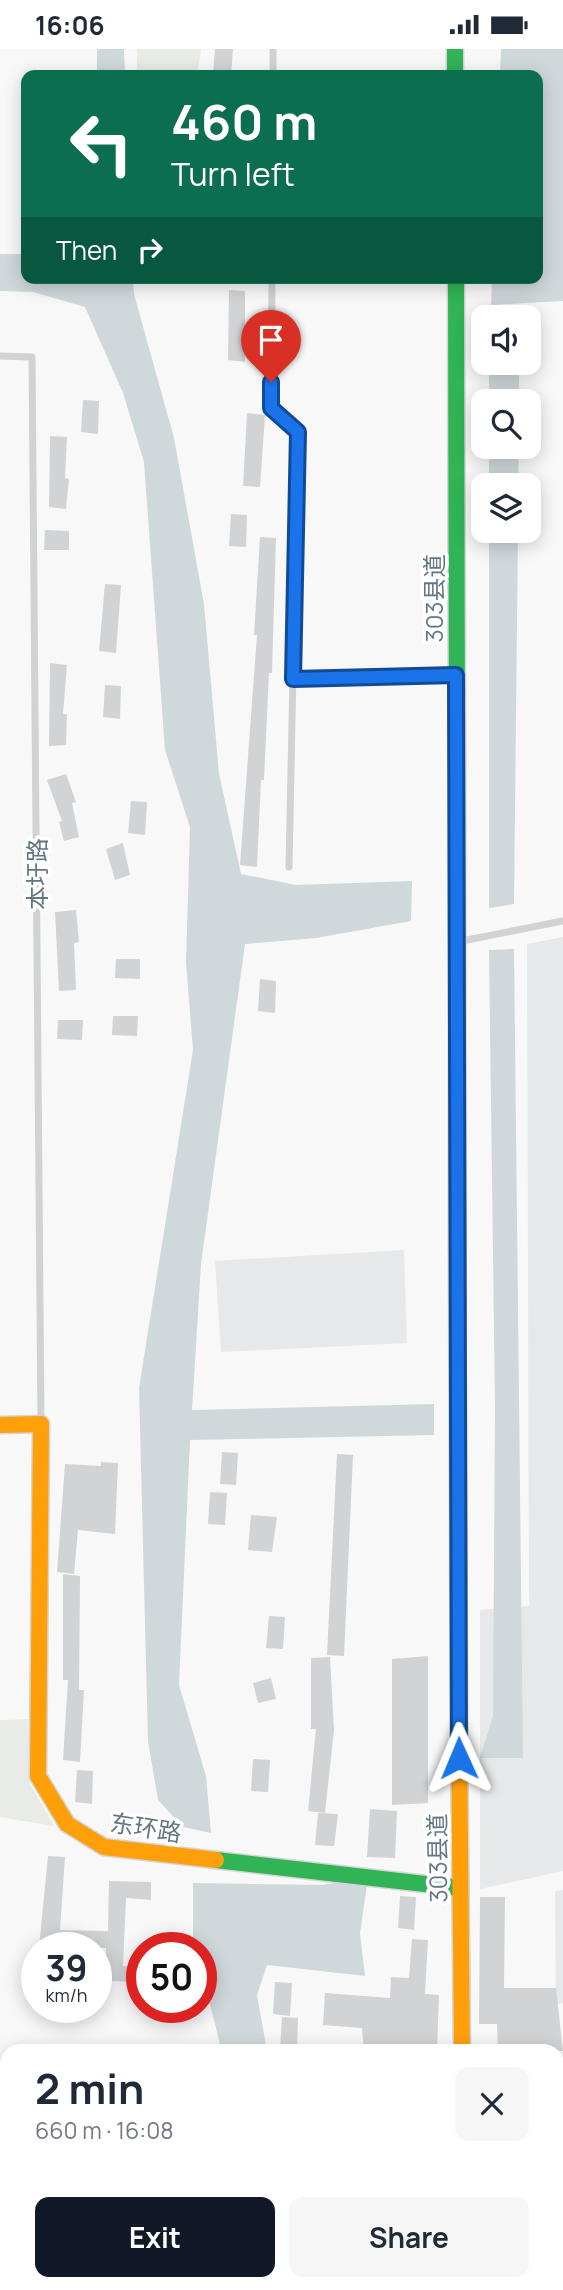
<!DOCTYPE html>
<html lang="en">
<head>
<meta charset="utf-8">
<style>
  :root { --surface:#fff; --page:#f6f6f7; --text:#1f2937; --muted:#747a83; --accent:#111827 }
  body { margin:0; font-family:Manrope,"Noto Sans SC",sans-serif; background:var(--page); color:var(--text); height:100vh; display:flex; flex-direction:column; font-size:26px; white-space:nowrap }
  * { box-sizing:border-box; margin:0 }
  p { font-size:23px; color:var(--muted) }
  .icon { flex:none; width:38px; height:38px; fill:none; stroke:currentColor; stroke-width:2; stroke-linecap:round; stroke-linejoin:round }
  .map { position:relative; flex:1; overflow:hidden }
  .panel { position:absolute; left:0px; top:1995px; width:564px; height:247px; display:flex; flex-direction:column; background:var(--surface); border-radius:21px 21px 0 0; box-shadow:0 4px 18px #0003 }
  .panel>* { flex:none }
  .hud { position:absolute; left:21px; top:21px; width:522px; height:214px; border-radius:14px; box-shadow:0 4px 18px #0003; background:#0b6e4f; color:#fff; overflow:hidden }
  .controls { position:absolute; left:471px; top:256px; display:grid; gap:14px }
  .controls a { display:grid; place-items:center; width:70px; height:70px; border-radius:14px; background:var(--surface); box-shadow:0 4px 18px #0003; font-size:35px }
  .speed { position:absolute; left:21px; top:1883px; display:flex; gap:14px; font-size:35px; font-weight:700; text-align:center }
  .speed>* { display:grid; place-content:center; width:91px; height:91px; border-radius:50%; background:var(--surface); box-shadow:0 4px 18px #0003; line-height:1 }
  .speed small { font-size:18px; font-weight:400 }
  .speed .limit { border:10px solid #d22; background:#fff; color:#111 }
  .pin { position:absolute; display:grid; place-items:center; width:60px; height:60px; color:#fff; margin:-72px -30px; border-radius:50% 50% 50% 0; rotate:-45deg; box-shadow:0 0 7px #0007 }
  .pin .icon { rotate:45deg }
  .me { position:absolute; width:77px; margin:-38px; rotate:359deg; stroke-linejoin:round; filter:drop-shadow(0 0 5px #0008) }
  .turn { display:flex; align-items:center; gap:24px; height:147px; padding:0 35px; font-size:32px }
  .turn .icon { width:91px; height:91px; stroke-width:2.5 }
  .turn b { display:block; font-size:49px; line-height:60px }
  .then { display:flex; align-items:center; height:66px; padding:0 35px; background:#0003; gap:14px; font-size:26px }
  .round { display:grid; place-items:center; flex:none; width:74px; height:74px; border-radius:14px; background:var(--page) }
  .overview { display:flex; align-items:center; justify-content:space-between; height:119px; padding:0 35px }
  h1 { font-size:42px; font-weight:700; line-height:52px }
  .cta { display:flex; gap:14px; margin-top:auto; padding:14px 35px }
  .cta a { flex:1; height:80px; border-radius:14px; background:var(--accent); color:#fff; font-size:28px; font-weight:700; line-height:80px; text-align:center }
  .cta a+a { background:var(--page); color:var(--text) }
  .status { display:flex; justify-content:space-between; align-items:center; height:49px; padding:0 35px; background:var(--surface); direction:ltr }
  .status svg { height:19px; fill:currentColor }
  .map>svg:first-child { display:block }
  .built { fill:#e7e8e9 }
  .green { fill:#e8ebe6 }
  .water { fill:#cfd8db }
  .building { fill:#d2d3d4 }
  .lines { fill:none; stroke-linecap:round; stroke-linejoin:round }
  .fast-casing { stroke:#d4d5d6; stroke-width:19 }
  .slow-casing { stroke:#d4d5d6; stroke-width:19 }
  .jam-casing { stroke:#d4d5d6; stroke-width:19 }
  .lane { stroke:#d0d2d3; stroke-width:7 }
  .fast { stroke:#30b455; stroke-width:16 }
  .slow { stroke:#ff9f0a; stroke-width:16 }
  .jam { stroke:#e5322d; stroke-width:16 }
  .route-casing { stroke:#114b97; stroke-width:18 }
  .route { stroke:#1a73e8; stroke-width:12 }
  .labels { text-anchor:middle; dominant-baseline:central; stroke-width:7; stroke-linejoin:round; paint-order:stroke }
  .street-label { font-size:24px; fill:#627683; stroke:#fff }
</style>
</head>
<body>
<div class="status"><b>16:06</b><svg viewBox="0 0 49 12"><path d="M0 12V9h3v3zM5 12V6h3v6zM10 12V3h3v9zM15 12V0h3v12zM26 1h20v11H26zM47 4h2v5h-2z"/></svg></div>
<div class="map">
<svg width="563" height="2241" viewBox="0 0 563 2241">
  <rect width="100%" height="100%" fill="#f8f8f8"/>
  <path class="built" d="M563 888V1822L480 1840V1561L529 1557 527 895Z
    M404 1201 407 1294 221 1303 215 1212Z
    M563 1841V1954L556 1956 555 1842Z
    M557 2155H563V2241H486V2235H556Z"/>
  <path class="green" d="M137 0H201L197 26H137Z
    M30 1670V1735L54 1777 0 1768V1671Z"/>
  <path class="water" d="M97 0H124L125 26H97Z
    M501 0H563V252L491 256 492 229H537V26H500Z
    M0 205H26V229H133L134 245 174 389 204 555 219 725 241 825 296 836 412 832 411 872 316 889 245 895 201 1215 192 1361 434 1355V1386L190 1391 179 1636 206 1727 211 1784 183 1778 158 1751 148 1692 139 1339 193 1001 186 913 190 778 165 701 144 413 123 344 85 258 33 243 0 242Z
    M489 313H519V352H489Z
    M489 397H519L518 436H489Z
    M489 481H518L514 855 489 859Z
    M514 900 523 1709H480L493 1667 495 1357 489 901Z
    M368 1829 360 1884 365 1927 267 1916 257 1946 267 2002H221C215 1967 201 1934 201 1899H193V1834L322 1836Z"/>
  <path class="building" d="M215 0H233L231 26H213Z
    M229 241 245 242V313L228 311Z
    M83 351 99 352 98 385 81 383Z
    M247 364 265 366 260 438 243 437Z
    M50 387 67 388 65 429 69 430 66 460 49 458Z
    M231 465 247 466 246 498 229 497Z
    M45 481 69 482V501H44Z
    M260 488 276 489 272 624H269L264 731H261L257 818 240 816 257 586H254Z
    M105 535 121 536 116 604 99 602Z
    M50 614 67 616 63 665H67L66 696 49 697Z
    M105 636 121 637 120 670 103 668Z
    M66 725 76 753 72 754 79 788 64 792 59 773 62 772 47 731Z
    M131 752 147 753 145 786 128 784Z
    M123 794 130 826 115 831 106 800Z
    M76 861 79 893 74 894 76 941 59 942 55 863Z
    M116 910H140V930L115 929Z
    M260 930 276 932 275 964 258 962Z
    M113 967H138L137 987 112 986Z
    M58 971H83L82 991 57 990Z
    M222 1403 238 1404 236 1436 220 1435Z
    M337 1405 353 1406 344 1607 327 1606Z
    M101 1413 118 1414 115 1485 78 1481 74 1525 57 1523 65 1415 101 1417Z
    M210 1443 227 1444 225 1476 208 1475Z
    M251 1466 277 1468 272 1503 248 1501Z
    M63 1525 80 1527 79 1641H84L80 1713 63 1711 68 1631H63Z
    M269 1567 285 1568 283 1600 266 1599Z
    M428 1607V1754L392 1756V1610Z
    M330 1608 334 1681 325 1764 308 1762 316 1680H311V1609Z
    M271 1629 276 1650 258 1654 253 1634Z
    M253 1710 270 1711 268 1743 251 1742Z
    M77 1721 93 1722 92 1755 75 1753Z
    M370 1760 397 1762 395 1809 367 1808Z
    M318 1764 338 1765 334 1797 315 1796Z
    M48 1807 65 1808 60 1881 108 1882 109 1832 151 1833V1851L126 1849 123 1917 142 1918V1933L106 1932V1899H39Z
    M400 1847 416 1848 414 1881 398 1879Z
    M480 1848H505L504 1939H556L563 2002H498L497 1975H479Z
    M412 1890 428 1891 425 1945 439 1946 437 2002H364L362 1979 323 1976 325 1944 390 1949 391 1928 409 1929Z
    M275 1933 292 1934 290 1967 273 1965Z
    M282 1968 298 1969 297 2001 280 2000Z"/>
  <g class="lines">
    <g class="fast-casing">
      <path id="fast" d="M455 0V26
        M456 229 457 714
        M216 1811 460 1839
        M464 2235 465 2241"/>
    </g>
    <g class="slow-casing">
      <path id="slow" d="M457 714V1199
        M0 1376 41 1375 38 1727 67 1775 104 1798 216 1811
        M459 1688 462 2002"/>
    </g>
    <g class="jam-casing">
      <path id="jam" d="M457 1199 459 1688"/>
    </g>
    <path class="lane" d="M273 26V0
      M272 229 271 359 298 383 289 818
      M0 307 32 308 41 1375
      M293 630 454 626
      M457 893 563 872
      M556 2027 563 2026"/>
    <use href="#fast" class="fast"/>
    <use href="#slow" class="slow"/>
    <use href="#jam" class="jam"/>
  </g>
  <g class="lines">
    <g class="route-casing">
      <path id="route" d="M271 333V359L298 383 293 630 456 626 459 1709"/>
    </g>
    <use href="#route" class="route"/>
  </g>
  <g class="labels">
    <g class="street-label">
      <text transform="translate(433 549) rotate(-90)">303县道</text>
      <text transform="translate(36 825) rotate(-90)">本圩路</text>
      <text transform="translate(146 1778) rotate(9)">东环路</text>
      <text transform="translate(437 1809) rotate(-91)">303县道</text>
    </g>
  </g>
</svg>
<div class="controls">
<a><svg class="icon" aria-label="sound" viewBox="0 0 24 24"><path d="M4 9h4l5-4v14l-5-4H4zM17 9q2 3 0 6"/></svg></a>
<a><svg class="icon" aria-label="search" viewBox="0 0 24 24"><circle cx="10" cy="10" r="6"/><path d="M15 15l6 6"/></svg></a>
<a><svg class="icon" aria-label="layers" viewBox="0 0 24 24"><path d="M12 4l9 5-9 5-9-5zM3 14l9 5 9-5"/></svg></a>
</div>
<div class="speed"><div>39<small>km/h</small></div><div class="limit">50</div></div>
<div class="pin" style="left:271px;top:333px;background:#d93025"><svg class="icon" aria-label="arrive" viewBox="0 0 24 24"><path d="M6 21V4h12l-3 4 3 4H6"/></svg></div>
<svg class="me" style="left:459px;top:1709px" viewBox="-20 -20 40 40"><path d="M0-17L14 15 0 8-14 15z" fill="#1a73e8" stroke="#fff" stroke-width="4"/></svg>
<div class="hud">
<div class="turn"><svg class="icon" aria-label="left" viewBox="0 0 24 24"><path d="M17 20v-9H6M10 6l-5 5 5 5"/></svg><div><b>460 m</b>Turn left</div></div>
<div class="then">Then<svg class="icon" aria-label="right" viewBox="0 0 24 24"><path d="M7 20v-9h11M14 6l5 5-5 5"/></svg></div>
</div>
<section class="panel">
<div class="overview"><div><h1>2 min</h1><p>660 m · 16:08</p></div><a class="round"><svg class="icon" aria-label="close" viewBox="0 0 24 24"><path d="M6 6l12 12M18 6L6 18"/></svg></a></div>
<div class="cta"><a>Exit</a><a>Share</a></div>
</section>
</div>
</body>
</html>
